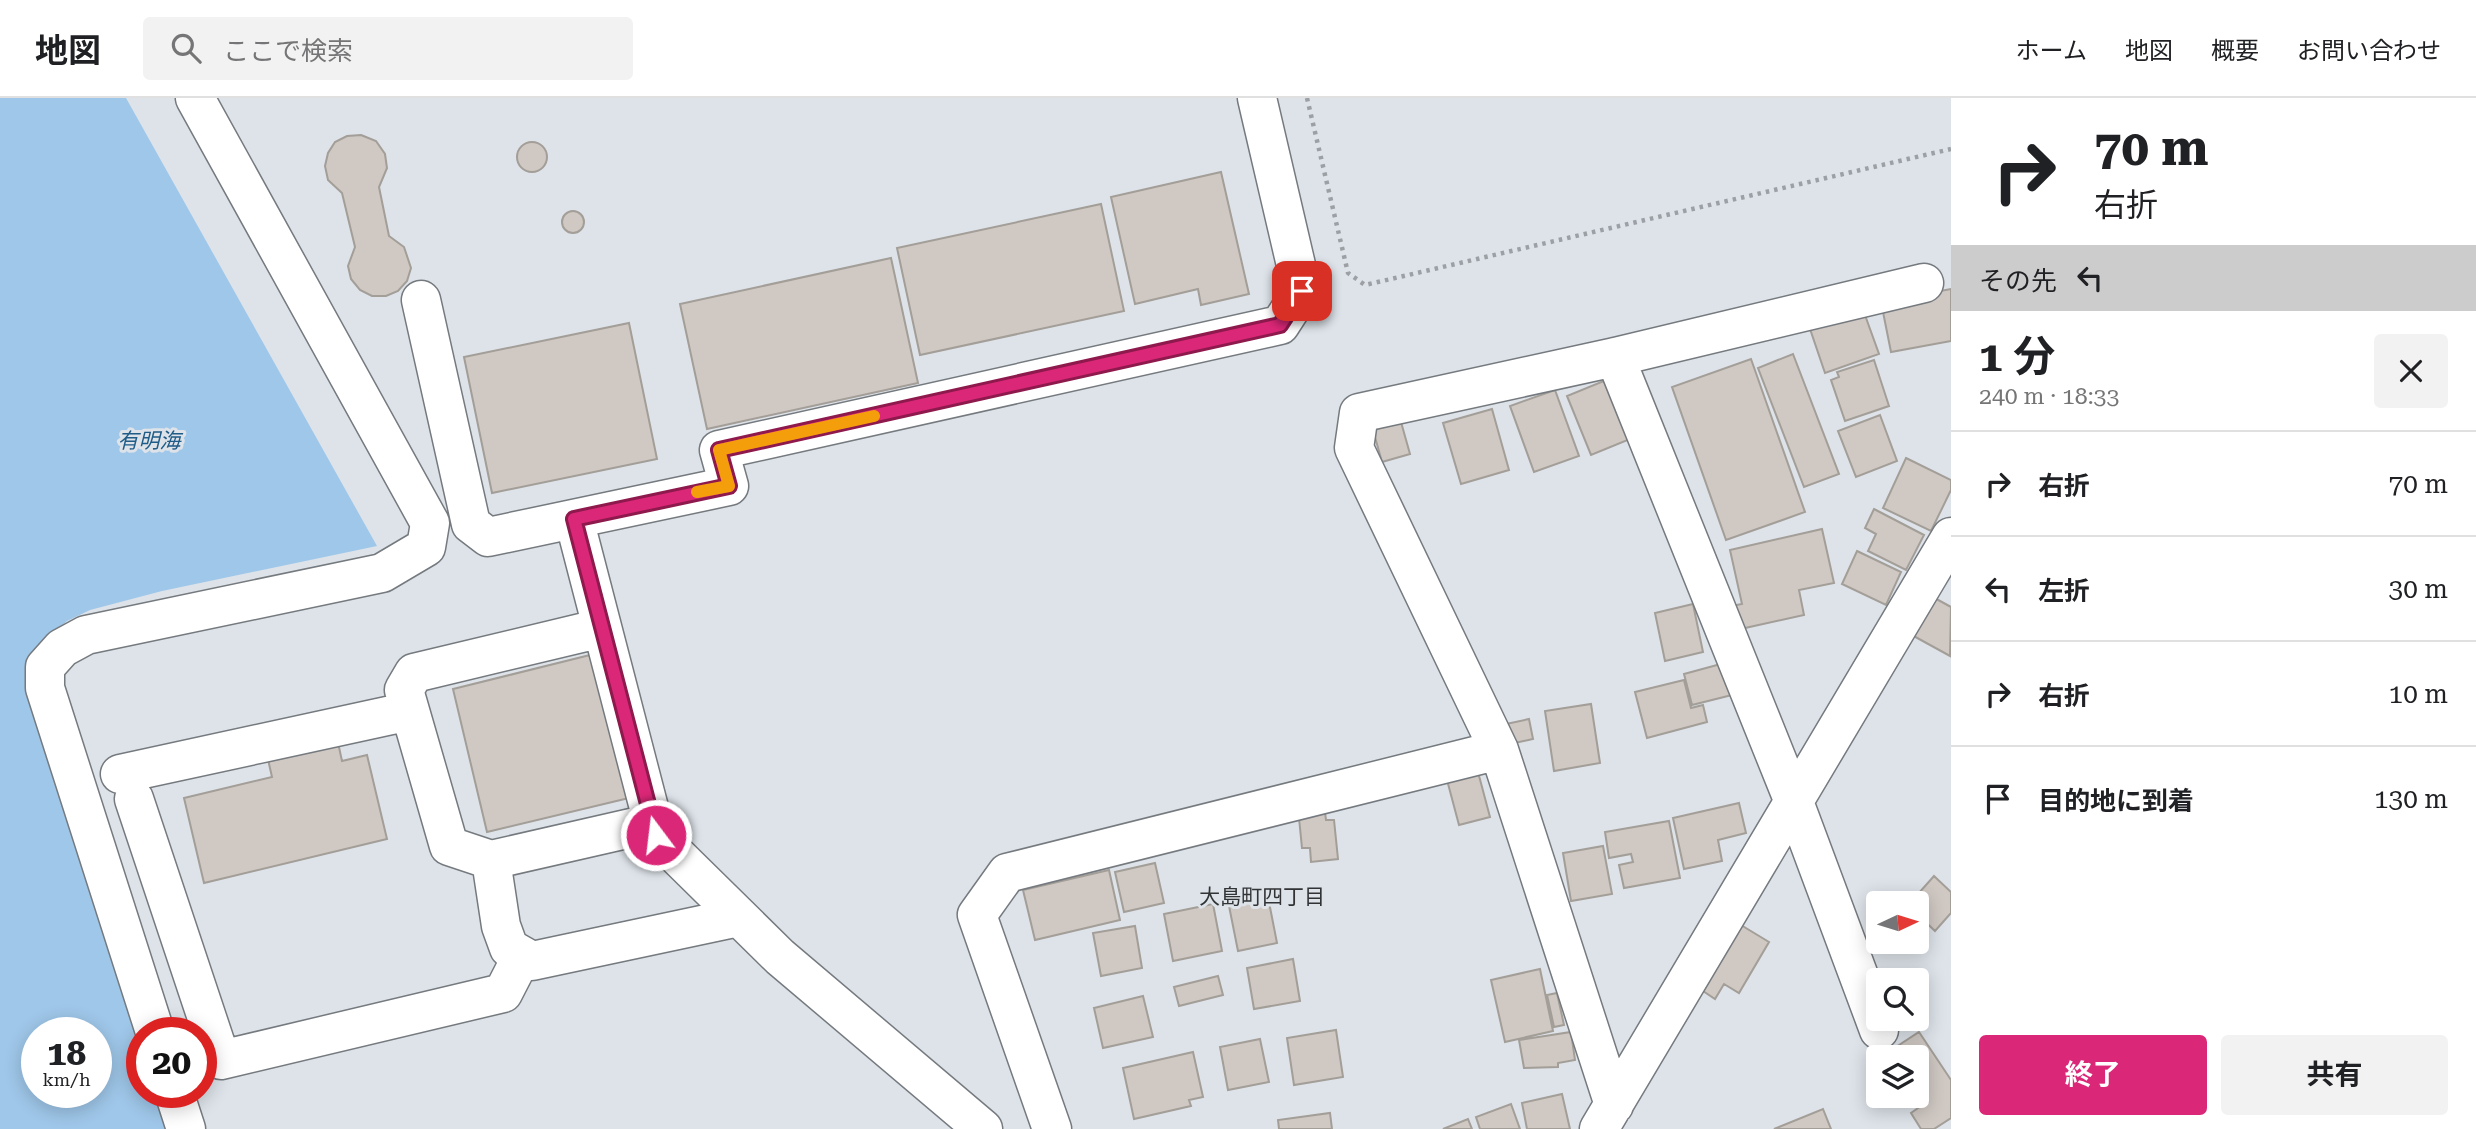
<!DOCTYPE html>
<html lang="ja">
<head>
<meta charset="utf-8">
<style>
  :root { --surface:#fff; --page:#f2f2f2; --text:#202124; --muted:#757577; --line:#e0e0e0; --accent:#db2777 }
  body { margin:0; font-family:"Roboto Serif","Noto Sans JP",serif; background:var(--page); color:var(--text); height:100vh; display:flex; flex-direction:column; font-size:26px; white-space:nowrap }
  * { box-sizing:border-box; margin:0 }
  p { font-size:23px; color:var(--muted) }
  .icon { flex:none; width:38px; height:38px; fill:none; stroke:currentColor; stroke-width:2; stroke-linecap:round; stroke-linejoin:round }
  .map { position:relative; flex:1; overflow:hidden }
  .details { display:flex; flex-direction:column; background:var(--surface); width:525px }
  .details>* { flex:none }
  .hud { background:#fff; color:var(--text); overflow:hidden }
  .needle { width:46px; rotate:86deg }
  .fabs { position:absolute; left:1866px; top:793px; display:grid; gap:14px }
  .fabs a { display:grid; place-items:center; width:63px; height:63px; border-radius:7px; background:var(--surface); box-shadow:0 4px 18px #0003; font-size:35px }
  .speed { position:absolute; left:21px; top:919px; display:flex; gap:14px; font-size:35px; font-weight:700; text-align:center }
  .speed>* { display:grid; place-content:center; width:91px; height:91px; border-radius:50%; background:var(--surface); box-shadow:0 4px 18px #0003; line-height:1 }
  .speed small { font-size:18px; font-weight:400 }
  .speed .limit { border:10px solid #d22; background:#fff; color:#111 }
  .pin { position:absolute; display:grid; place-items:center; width:60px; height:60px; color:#fff; margin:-30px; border-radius:14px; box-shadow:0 4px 10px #0006 }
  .me { position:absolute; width:77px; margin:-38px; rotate:345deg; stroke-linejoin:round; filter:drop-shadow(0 0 5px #0008) }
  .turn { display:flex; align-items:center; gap:24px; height:147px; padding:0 28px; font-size:32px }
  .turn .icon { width:91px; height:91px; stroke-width:2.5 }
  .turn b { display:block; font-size:49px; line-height:60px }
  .then { display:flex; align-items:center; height:66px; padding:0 28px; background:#0003; gap:14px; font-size:26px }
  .round { display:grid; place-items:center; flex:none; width:74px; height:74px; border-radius:7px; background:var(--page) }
  .overview { display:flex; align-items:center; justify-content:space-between; height:119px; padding:0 28px }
  h1 { font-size:42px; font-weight:700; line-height:52px }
  .button { display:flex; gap:14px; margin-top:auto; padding:14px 28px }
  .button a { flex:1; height:80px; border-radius:7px; background:var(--accent); color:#fff; font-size:28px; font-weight:700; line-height:80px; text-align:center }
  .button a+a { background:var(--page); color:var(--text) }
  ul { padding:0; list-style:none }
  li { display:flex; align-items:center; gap:21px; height:105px; padding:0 28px; border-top:2px solid var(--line) }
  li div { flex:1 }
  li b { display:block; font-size:26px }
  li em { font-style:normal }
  header { display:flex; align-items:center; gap:42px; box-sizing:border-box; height:98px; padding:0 35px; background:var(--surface); border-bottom:2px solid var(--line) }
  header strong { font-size:33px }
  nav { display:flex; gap:38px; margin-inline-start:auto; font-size:24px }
  .search { width:490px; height:63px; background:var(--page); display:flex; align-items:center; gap:18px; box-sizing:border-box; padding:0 24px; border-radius:7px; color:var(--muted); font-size:26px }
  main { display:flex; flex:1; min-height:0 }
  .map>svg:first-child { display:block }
  .water { fill:#9fc7e9; fill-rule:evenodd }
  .building { fill:#cfc8c3; stroke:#a39e98; stroke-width:2 }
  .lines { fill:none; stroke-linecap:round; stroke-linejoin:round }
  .minor-casing { stroke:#757a7f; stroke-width:41 }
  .path { stroke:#9ca0a5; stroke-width:4.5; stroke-dasharray:3.5 5; stroke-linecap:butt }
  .minor { stroke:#fff; stroke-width:38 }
  .route-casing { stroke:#8e194d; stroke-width:18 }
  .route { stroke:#db2777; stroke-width:12 }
  .slow { stroke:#f59e0b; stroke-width:12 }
  .labels { text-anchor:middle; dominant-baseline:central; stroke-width:6; stroke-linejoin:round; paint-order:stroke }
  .water-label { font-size:21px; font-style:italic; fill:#205c88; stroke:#dde3e9 }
  .neighbourhood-label { font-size:21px; fill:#313335; stroke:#dde3e9 }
</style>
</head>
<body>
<header>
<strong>地図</strong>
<div class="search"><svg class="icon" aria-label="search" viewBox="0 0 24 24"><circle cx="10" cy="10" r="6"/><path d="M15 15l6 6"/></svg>ここで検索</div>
<nav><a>ホーム</a><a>地図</a><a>概要</a><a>お問い合わせ</a></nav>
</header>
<main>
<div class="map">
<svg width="1951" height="1031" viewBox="0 0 1951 1031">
  <rect width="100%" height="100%" fill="#dde3e9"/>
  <path class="water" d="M0 0H126L377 448 162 493 90 512 67 523 46 543 142 941V994H159L171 1031H0ZM37 934H96V994H37Z"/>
  <path class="building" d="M361 37 376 43 385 56 387 70 379 89 389 138 404 149 411 170 407 183 398 193 386 198H372L360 192 351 181 348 168 355 149 342 95 328 82 325 68 328 55 335 44 347 38Z
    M517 59a15 15 0 1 1 30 0a15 15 0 1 1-30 0Z
    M1221 74 1249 196 1201 207 1198 191 1135 206 1111 99Z
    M1101 106 1124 213 920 257 897 150Z
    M562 124a11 11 0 1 1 22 0a11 11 0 1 1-22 0Z
    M891 160 918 285 707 331 680 206Z
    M1951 191V243L1891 254 1881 204Z
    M1861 206 1879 256 1825 275 1808 225Z
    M629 225 657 361 492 395 464 259Z
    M1793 256 1839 376 1804 389 1758 270Z
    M1751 261 1805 414 1726 442 1672 289Z
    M1874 262 1889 308 1845 323 1831 282 1839 279 1837 274Z
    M1611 280 1635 339 1591 357 1567 298Z
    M1555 292 1579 358 1534 374 1510 308Z
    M1492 311 1509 372 1461 386 1443 325Z
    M1880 317 1897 363 1856 379 1838 333Z
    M1401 324 1410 356 1382 364 1373 332Z
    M1906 360 1951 382V392L1931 433 1883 410Z
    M1874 411 1924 437 1906 472 1868 453 1876 436 1865 430Z
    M1822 431 1834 485 1799 492 1804 517 1736 532 1731 508 1742 506 1730 452Z
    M1857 453 1901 474 1886 507 1842 486Z
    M1931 498 1951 509 1950 558 1910 536Z
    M1693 506 1703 554 1665 563 1655 515Z
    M594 556 629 700 487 734 453 591Z
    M1728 564 1736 596 1692 607 1684 576Z
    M1684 582 1691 610 1703 607 1707 624 1647 640 1635 594Z
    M1591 606 1600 665 1554 673 1545 613Z
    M1529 621 1533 641 1510 646 1506 626Z
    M337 640 342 663 367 657 387 741 204 785 184 700 272 679 267 657Z
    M1478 674 1490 719 1459 727 1447 682Z
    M1739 705 1746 735 1718 742 1722 763 1684 771 1673 720Z
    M1324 707 1326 722H1334L1338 761 1311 764 1310 750H1302L1298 710Z
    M1669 723 1680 780 1624 790 1619 767 1633 764 1631 756 1609 760 1605 734Z
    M1603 748 1612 796 1571 803 1563 755Z
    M1155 765 1164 805 1124 814 1115 774Z
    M1109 772 1120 822 1035 842 1023 792Z
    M1934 778 1951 794V815L1935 833 1916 815V805H1910Z
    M1267 794 1277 845 1238 853 1228 803Z
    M1213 806 1222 853 1173 863 1164 816Z
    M1731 821 1769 844 1739 895 1724 886 1715 901 1700 891Z
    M1135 828 1142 870 1101 878 1093 835Z
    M1293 861 1300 903 1254 911 1247 870Z
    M1540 871 1553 933 1505 944 1491 882Z
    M1218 878 1223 897 1179 908 1174 889Z
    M1557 895 1564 927 1554 929 1547 897Z
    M1143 898 1153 939 1103 950 1094 910Z
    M1336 932 1343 979 1294 987 1287 940Z
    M1571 934 1575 962 1558 965V969L1524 970 1519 942Z
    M1919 934 1951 982V1020L1934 1031H1921L1911 1015 1928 1003 1916 986V959H1898L1893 951Z
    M1260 941 1269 984 1228 992 1220 949Z
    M1193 954 1203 999 1189 1002 1191 1008 1134 1021 1123 970Z
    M1562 996 1570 1031H1527L1522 1005Z
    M1511 1006 1520 1031H1480L1476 1019Z
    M1823 1011 1831 1031H1774Z
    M1330 1015 1332 1031H1279L1278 1022Z
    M1468 1021 1472 1031H1443Z"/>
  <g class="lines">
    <g class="minor-casing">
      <path id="minor" d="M421 202 471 426 488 439 729 388 719 352 1280 227 1302 193 1257 0
        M1615 259 1794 704 1879 932
        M574 421 656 737 780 859 983 1031
        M120 676 410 613
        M134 701 221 962 503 895 522 858
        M653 725 491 762 501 828 509 850 532 863 739 819
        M491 762 449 748 404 592 414 575 602 530
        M155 934 45 590V569L62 550 86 537 382 475 426 449 430 425 195 0
        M174 994 186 1031
        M1614 1007 1499 652 1354 350 1359 315 1615 259 1924 185
        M1052 1031 977 817 1007 775 1499 652
        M1599 1031 1951 439"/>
    </g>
    <path class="path" d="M1307 0 1348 175 1365 187 1951 51"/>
    <use href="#minor" class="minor"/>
  </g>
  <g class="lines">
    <g class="route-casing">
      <path id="route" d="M656 737 574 421 729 388 719 352 1280 227 1302 193"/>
    </g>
    <use href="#route" class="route"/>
    <path class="slow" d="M697 394 729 388 719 352 874 318"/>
  </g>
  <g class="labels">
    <g class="water-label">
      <text x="149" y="343">有明海</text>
    </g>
    <g class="neighbourhood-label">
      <text x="1262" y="799">大島町四丁目</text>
    </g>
  </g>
</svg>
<div class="fabs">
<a><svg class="needle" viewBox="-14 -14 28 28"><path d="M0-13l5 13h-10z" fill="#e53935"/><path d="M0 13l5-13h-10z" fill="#757577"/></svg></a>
<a><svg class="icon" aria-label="search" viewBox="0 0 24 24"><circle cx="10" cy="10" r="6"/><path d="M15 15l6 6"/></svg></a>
<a><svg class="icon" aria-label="layers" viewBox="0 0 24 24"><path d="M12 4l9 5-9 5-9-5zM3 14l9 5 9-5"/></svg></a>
</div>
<div class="speed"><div>18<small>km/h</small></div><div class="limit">20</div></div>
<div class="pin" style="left:1302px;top:193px;background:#d93025"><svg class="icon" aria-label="arrive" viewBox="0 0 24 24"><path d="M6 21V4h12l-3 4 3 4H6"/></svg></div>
<svg class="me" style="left:656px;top:737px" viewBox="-20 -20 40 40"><circle r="17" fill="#db2777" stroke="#fff" stroke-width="3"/><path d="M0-11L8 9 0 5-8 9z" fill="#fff"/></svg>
</div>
<section class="details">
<div class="hud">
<div class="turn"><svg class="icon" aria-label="right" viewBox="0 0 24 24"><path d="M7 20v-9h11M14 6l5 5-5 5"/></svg><div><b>70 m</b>右折</div></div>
<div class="then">その先<svg class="icon" aria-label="left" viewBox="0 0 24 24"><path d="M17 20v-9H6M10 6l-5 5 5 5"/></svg></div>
</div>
<div class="overview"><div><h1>1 分</h1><p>240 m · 18:33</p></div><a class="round"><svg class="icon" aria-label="close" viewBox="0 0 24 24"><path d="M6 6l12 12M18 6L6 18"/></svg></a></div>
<ul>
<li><svg class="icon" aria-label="right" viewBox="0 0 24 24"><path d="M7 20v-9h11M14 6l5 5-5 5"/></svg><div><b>右折</b></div><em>70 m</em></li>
<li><svg class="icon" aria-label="left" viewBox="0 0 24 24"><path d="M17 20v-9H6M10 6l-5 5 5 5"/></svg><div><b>左折</b></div><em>30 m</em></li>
<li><svg class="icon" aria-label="right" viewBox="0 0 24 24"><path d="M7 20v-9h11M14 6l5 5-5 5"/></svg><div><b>右折</b></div><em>10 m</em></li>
<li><svg class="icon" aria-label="arrive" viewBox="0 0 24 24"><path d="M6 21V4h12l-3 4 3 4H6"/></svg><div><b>目的地に到着</b></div><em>130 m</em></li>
</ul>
<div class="button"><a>終了</a><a>共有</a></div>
</section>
</main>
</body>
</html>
